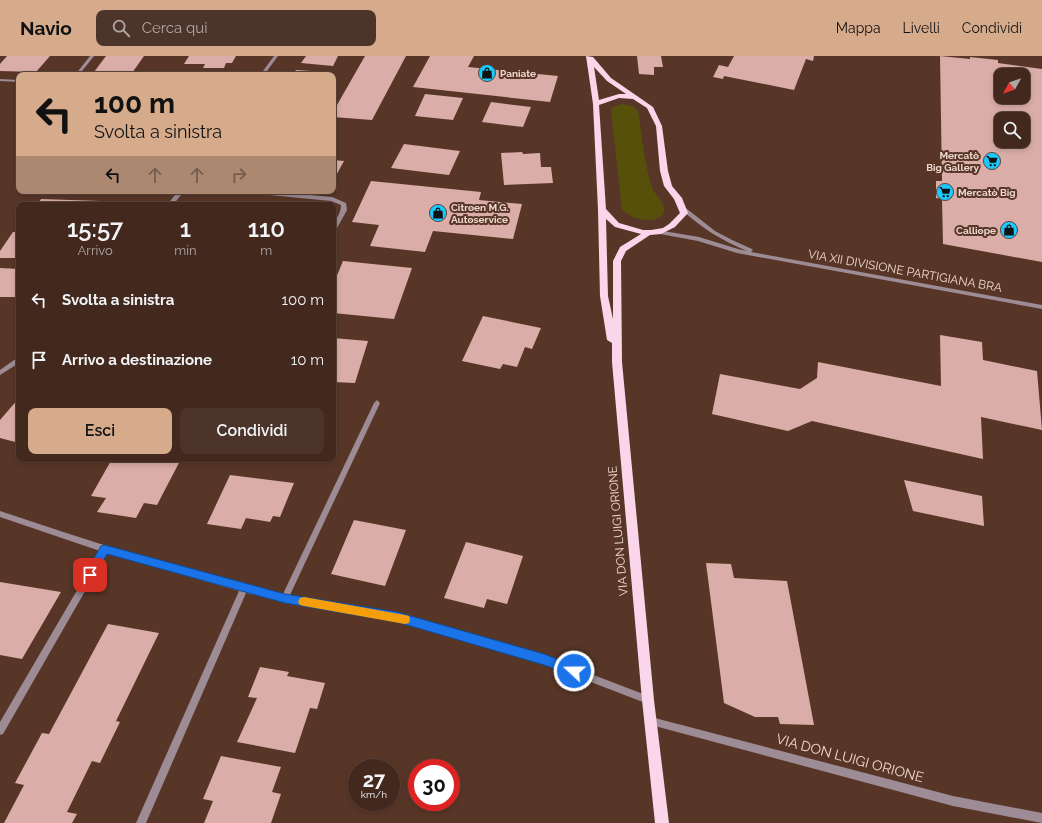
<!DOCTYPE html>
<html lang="it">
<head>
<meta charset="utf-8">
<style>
  :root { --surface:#42281d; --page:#4c342a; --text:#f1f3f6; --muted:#aea6a4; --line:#5a443b; --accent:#d6ab8b }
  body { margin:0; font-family:Raleway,sans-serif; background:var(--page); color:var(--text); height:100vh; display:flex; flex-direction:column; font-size:15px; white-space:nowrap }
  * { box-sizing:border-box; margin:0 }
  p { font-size:13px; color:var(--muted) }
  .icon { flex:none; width:22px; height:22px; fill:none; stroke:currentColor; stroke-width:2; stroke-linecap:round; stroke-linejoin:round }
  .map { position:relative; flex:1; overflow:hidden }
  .details { position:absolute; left:16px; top:146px; width:320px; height:260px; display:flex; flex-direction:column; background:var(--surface); border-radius:8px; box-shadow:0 2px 6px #0003,0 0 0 1px var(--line) }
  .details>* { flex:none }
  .banner { position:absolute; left:16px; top:16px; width:320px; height:122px; border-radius:8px; box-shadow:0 2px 6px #0003,0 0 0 1px var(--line); background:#d6ab8b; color:#111; overflow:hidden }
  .needle { width:26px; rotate:230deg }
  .fabs { position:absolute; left:994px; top:12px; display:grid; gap:8px }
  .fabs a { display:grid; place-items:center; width:36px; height:36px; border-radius:8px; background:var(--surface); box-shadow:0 2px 6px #0003,0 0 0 1px var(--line); font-size:20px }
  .speed { position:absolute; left:348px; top:703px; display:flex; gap:8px; font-size:20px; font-weight:700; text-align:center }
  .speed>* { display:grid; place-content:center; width:52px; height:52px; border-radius:50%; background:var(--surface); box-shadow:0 2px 6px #0003,0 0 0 1px var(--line); line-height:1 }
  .speed small { font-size:10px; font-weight:400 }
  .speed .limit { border:6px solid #d22; background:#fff; color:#111 }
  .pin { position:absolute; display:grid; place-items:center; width:34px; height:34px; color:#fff; margin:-17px; border-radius:8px; box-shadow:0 2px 6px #0006 }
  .me { position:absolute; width:44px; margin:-22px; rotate:291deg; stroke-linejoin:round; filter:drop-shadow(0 0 3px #0008) }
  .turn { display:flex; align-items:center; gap:14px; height:84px; padding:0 12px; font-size:18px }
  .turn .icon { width:52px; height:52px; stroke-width:2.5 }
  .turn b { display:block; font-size:28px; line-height:34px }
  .lanes { display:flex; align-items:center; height:38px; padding:0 12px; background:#0003; justify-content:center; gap:20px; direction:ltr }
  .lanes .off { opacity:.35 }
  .eta { display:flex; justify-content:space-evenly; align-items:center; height:68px; text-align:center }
  .eta b { font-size:24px; font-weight:600; line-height:28px }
  .action { display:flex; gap:8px; margin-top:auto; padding:8px 12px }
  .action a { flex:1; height:46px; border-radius:8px; background:var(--accent); color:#111; font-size:16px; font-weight:600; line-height:46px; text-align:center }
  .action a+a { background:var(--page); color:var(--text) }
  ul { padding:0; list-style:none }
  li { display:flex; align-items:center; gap:12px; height:60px; padding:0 12px }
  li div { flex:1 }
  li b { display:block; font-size:15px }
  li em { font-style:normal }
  header { display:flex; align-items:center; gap:24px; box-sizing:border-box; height:56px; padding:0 20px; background:var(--accent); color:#111 }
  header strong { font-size:19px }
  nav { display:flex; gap:22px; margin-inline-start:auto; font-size:14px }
  .search { width:280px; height:36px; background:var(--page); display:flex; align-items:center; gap:10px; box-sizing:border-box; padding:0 14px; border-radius:8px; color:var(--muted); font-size:15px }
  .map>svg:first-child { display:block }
  .green { fill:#56500a }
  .building { fill:#daada8; fill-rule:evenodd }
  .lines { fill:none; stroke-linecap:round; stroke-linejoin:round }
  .minor { fill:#9d8c95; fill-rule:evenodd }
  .major { fill:#f9d6e9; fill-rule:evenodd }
  .route { fill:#1a73e8; stroke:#114b97 }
  .slow { fill:#f59e0b }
  .labels { text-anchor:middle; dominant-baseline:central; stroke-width:4; stroke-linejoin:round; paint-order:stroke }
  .far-poi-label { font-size:10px; font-weight:bold; fill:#eed8cf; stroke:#583627; text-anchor:start }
  .street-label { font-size:12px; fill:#eed8cf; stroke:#583627 }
  .near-street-label { font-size:14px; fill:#eed8cf; stroke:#583627 }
</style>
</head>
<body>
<header>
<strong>Navio</strong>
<div class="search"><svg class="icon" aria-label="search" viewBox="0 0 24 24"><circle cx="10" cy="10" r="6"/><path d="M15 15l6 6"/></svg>Cerca qui</div>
<nav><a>Mappa</a><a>Livelli</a><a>Condividi</a></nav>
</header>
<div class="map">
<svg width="1042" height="767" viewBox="0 0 1042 767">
  <rect width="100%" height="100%" fill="#583627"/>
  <path class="green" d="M622 48 632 50 638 55C642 80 644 107 652 131 654 139 666 147 664 155 659 171 629 163 622 153L611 54 613 51Z"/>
  <path class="building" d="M7 0H50L36 16 0 15V8Z
    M106 0H144L132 17 94 16Z
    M189 0H236L232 7H226L224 12H203L205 8H184Z
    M306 0H338L333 10 301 7Z
    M365 0H406L372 64 333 61V56Z
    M430 0H474L468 11 558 20 550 46 413 31Z
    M637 0H661L663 11H654V19L639 18Z
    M734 0H814L813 5 806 3 794 34 724 20 723 23 713 21 719 9 728 11Z
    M940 0 970 3V1L998 4V7L1042 13V206L943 188 942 143 936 142V125H942ZM1001 19H1023V41H1001ZM1001 63H1023V85H1001Z
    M296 14 327 16 326 19H292Z
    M425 38 463 42 453 64 415 60Z
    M491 46 531 51 523 71 482 66Z
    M404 88 460 95 449 119 391 112Z
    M522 96 523 98 540 97 541 111H551L553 127 504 129 501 97Z
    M333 104 344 105 333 125Z
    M371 125 481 136 479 144 522 148 513 183 433 175 425 196 370 190 379 169 352 166Z
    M82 135H111L110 137Z
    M41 143 101 145 99 149H37Z
    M192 145 211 148V149H190Z
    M13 176H19V202H0V195Z
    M343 205 412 212 394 263 333 257V229Z
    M0 212 19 213V241H0Z
    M483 260 541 272 532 293 525 291 517 311 503 308 500 313 462 305Z
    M940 279 982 286 983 304 1037 315 1042 374 981 361 983 403 812 365 788 375 712 358 720 318 800 333 817 322 818 306 941 330Z
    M333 282 368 285 355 327 333 326Z
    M19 342V387L0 382V364Z
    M112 403H181L157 449 144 447 136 462 97 456 106 442 91 440Z
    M230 419 294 427 280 461 273 460 270 466 246 462 241 473 207 468Z
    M904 424 982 440 984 470 913 455Z
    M354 464 406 474 385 530 331 518Z
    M466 486 523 500 507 548 487 543 484 552 444 542Z
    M706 507 731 508 734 522 787 525 814 669 780 668 778 661H755L724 647Z
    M0 526 61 536 22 603 0 599Z
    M108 568 159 577 116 665 120 666 100 707 92 705 67 756 77 758 72 767H4L24 729 15 727 42 677 49 678Z
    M260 611 289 616 287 620 325 627 317 653 310 652 295 697 237 686 257 642 248 641Z
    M221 700 281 711 272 736 281 738 271 767H204L213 745 203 743Z"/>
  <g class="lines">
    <path class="minor" d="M90 0H94L79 19H75Z
      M274 0H278L264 19H260Z
      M0 23 19 24V26L0 25Z
      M178 135H184L173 149H167Z
      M247 135H266L332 141 346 147 347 154 336 174 333 176C333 163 341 160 341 149L331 145 250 137Z
      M682 149 715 175 732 184 752 193 753 194 751 196 1042 249V253L737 197 698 185 655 177V175L657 174 699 181 738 193 747 195C721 184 701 172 680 152L679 151Z
      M17 302H19V307L0 319V314Z
      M377 344 380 347 290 539 397 557 544 600 651 641 652 644 651 647 648 648 544 608 397 565 285 546 246 537 146 767H136L239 535 107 497 3 678 0 679V666L100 495 0 461V455C93 486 187 517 283 538L374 347Z
      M651 661 953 740 1042 757V767L953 750 651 669 648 668 647 665 648 662Z"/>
    <path class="major" d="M586 0 593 1 611 22 653 51 662 70 668 115 672 130 682 142 688 157 675 171 661 178 650 179 626 195 621 205 622 306 654 644 669 767H655L642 644 612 306V287L607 284 600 240 598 154 593 48ZM594 11 607 25 626 38H619L599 44ZM619 42 633 43 647 52 656 70 660 115 664 130 674 143 680 157 669 168 663 172 651 174H643L619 167 606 153 599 49ZM606 163 615 171 641 178 620 191 613 205V263L608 240Z"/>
  </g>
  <path class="route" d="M105 489 285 538 397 556 544 598 578 611 580 615 578 619 574 620 544 609 397 566 285 547 107 498 94 522H86L85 519 86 516 101 490Z"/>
  <path class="slow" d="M304 541 405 559 409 560 410 563 409 567 405 568 304 550 300 549 298 546 300 542Z"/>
  <defs>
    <g id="shop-disc" transform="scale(0.9)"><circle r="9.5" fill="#19cafc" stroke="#583627"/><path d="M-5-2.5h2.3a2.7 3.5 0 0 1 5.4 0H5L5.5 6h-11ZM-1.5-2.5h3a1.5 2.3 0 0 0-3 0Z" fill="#111"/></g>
    <g id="supermarket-disc" transform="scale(0.9)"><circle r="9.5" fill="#19cafc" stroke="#583627"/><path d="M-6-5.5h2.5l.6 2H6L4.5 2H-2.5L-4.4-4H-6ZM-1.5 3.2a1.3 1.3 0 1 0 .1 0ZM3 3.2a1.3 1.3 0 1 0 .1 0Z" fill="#111"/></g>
  </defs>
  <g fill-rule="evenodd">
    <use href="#shop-disc" x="487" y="17"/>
    <use href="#supermarket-disc" x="992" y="105"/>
    <use href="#supermarket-disc" x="945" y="136"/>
    <use href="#shop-disc" x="438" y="157"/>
    <use href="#shop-disc" x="1009" y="174"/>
  </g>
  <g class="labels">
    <g class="far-poi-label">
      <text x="500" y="17">Paniate</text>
      <text x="979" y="99" text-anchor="end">Mercatò<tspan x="979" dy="12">Big Gallery</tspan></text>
      <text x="958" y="136">Mercatò Big</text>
      <text x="451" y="151">Citroen M.G.<tspan x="451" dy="12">Autoservice</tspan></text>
      <text x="996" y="174" text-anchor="end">Calliope</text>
    </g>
    <g class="street-label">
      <text transform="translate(905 215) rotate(10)">VIA XII DIVISIONE PARTIGIANA BRA</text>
      <text transform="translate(618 475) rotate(-95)">VIA DON LUIGI ORIONE</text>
    </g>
    <g class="near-street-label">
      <text transform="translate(850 702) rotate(15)">VIA DON LUIGI ORIONE</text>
    </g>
  </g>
</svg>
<div class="fabs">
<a><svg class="needle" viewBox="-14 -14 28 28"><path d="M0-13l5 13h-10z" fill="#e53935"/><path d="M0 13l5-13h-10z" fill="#aea6a4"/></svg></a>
<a><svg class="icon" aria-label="search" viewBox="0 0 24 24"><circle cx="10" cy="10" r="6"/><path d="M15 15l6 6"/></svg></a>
</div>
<div class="speed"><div>27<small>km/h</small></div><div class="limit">30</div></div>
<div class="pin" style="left:90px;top:519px;background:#d93025"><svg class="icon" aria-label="arrive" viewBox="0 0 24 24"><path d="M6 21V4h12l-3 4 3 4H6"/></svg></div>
<svg class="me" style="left:574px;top:615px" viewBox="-20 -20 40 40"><circle r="17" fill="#1a73e8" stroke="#fff" stroke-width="3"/><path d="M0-11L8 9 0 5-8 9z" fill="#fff"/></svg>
<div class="banner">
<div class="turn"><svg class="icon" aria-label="left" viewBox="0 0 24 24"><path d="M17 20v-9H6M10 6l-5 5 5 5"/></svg><div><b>100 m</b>Svolta a sinistra</div></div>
<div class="lanes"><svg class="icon" aria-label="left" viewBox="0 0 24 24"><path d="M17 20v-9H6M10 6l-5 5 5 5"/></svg><svg class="icon off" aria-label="ahead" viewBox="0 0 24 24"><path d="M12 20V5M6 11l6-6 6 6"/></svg><svg class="icon off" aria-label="ahead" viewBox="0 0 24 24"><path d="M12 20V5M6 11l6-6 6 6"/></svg><svg class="icon off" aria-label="right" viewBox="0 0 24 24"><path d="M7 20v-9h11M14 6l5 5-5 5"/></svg></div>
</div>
<section class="details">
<div class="eta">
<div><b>15:57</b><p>Arrivo</p></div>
<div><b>1</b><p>min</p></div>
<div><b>110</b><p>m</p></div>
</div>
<ul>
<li><svg class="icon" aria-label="left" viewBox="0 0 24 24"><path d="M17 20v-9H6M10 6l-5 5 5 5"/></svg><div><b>Svolta a sinistra</b></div><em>100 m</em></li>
<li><svg class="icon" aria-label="arrive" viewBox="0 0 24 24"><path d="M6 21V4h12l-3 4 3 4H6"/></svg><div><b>Arrivo a destinazione</b></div><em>10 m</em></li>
</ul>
<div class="action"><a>Esci</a><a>Condividi</a></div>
</section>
</div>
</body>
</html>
